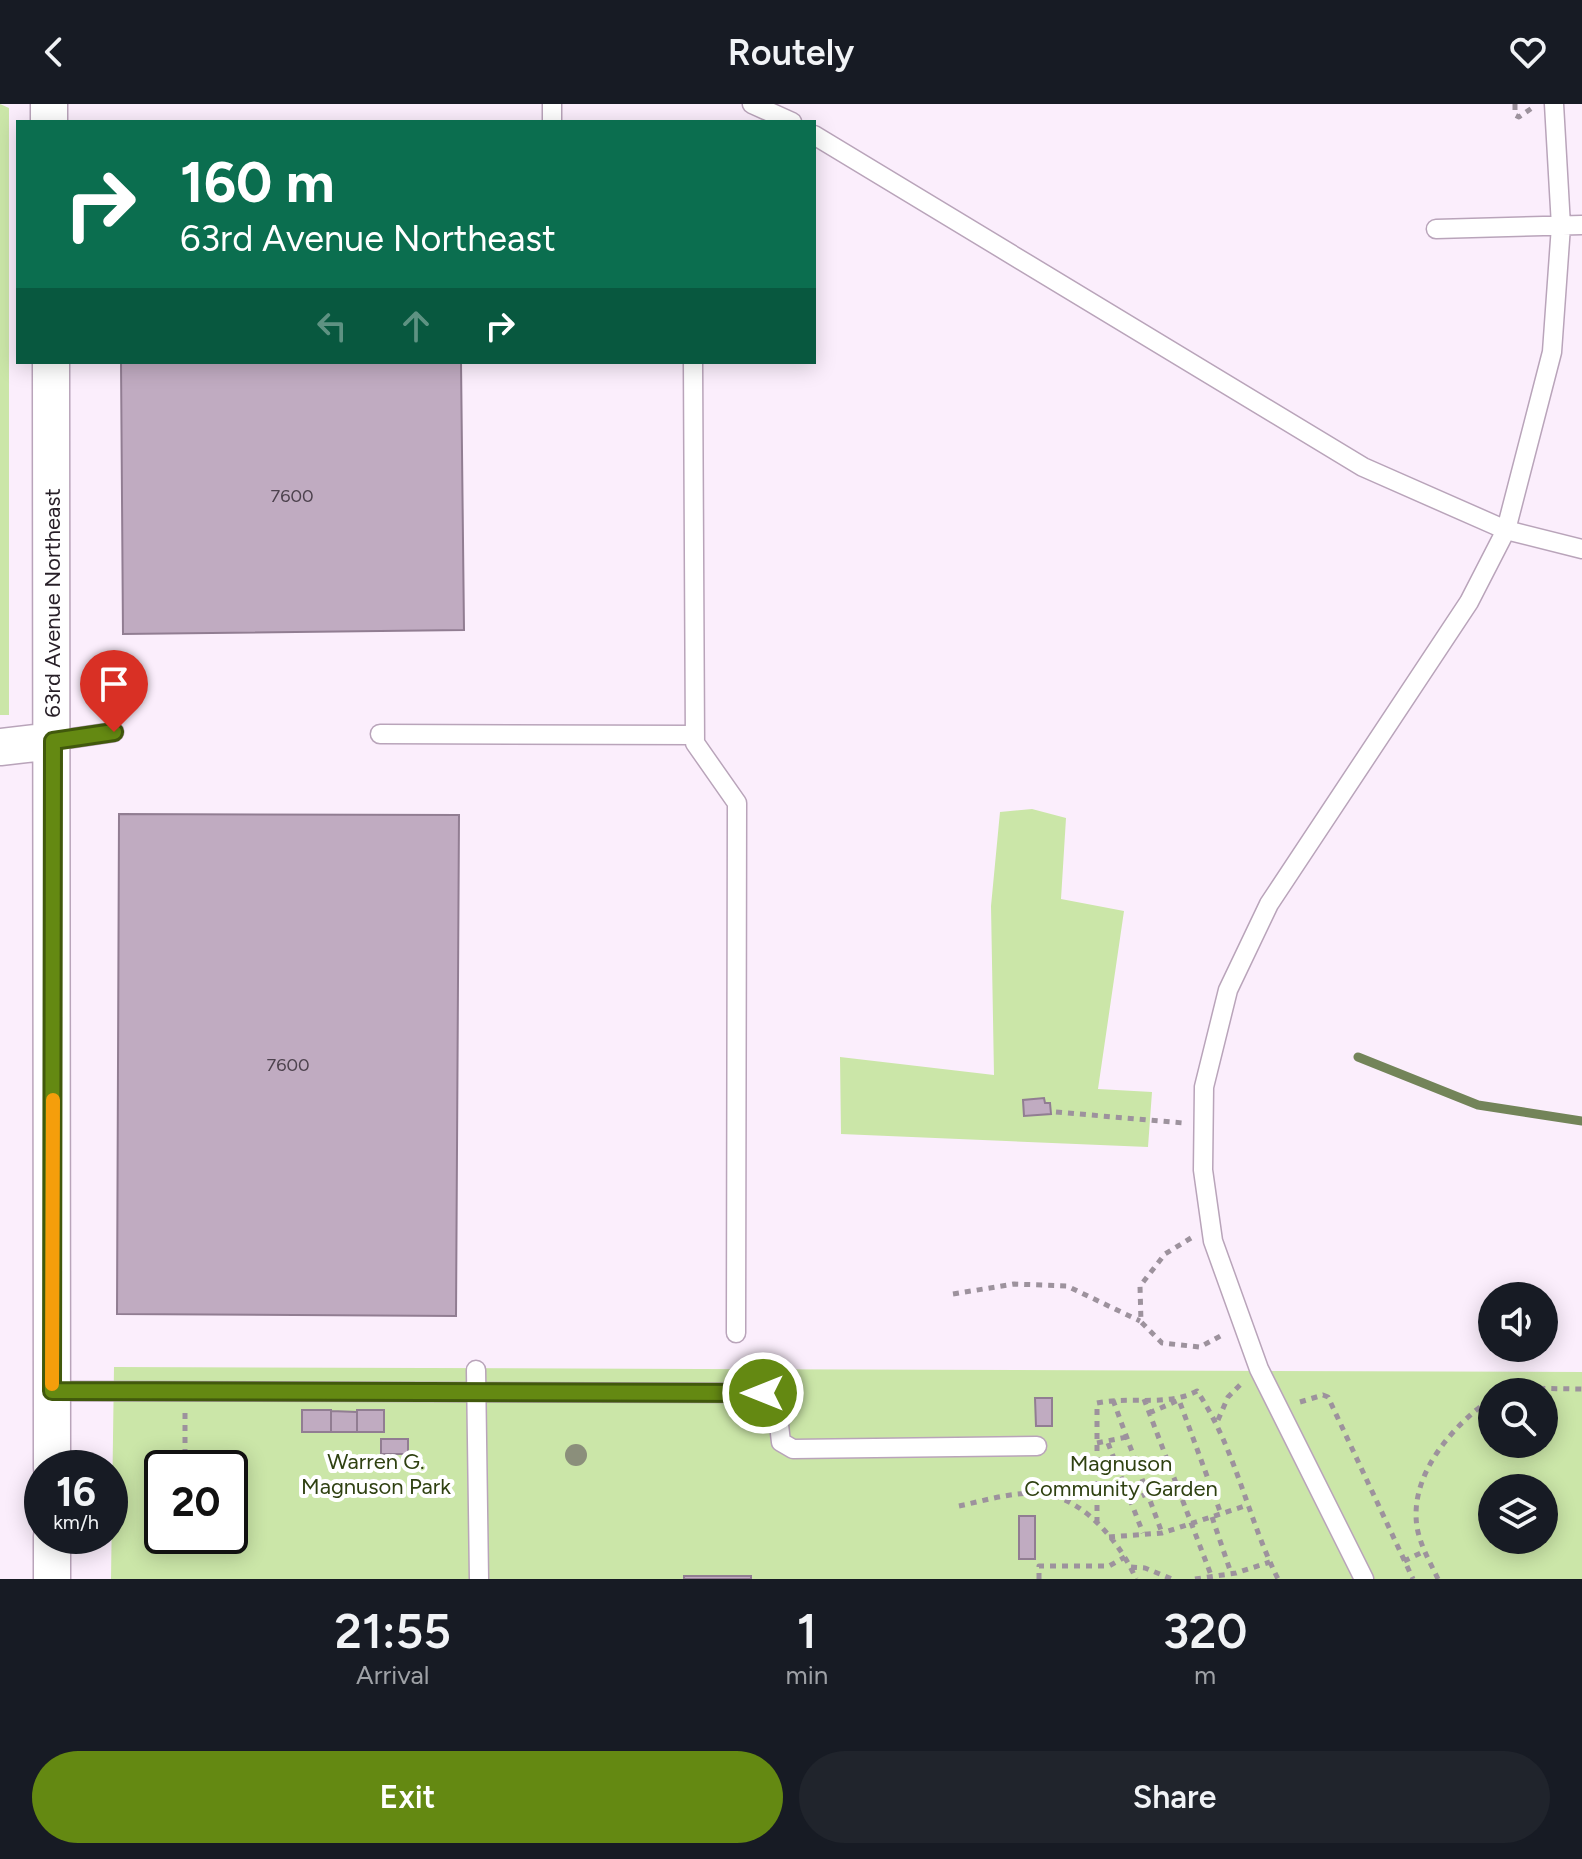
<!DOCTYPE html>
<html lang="en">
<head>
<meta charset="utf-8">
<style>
  :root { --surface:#171b24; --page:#20242c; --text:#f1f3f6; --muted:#9ea1a6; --accent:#648912 }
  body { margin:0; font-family:Figtree,sans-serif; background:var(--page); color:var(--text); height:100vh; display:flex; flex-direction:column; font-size:30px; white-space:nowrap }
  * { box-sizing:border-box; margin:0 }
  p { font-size:26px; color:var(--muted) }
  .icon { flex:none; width:44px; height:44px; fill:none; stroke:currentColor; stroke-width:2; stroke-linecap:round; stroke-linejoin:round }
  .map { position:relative; height:1475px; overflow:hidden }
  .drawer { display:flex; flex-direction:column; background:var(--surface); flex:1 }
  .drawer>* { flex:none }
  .guide { position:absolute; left:16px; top:16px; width:800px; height:244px; border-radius:0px; box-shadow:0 4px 20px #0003; background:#0b6e4f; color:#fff; overflow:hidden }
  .fabs { position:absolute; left:1478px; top:1178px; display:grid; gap:16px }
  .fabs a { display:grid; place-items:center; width:80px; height:80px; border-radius:50%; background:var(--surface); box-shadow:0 4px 20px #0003; font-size:40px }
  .speed { position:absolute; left:24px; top:1346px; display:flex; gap:16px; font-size:40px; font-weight:700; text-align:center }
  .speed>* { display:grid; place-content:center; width:104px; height:104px; border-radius:50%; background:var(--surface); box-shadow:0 4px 20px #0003; line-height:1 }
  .speed small { font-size:20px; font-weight:400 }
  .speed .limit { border:4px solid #111; border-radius:12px; background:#fff; color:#111 }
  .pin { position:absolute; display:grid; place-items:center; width:68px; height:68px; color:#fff; margin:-82px -34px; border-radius:50% 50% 50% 0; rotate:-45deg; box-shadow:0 0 8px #0007 }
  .pin .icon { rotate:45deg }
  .me { position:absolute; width:88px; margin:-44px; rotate:270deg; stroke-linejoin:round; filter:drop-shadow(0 0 6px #0008) }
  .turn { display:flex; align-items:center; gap:28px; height:168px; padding:0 32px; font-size:36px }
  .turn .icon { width:104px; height:104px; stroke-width:2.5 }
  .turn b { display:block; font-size:56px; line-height:68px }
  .lanes { display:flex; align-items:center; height:76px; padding:0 32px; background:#0003; justify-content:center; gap:40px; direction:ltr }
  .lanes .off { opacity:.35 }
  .eta { display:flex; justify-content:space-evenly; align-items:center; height:136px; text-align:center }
  .eta b { font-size:48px; font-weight:600; line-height:56px }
  .primary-button { display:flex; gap:16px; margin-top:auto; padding:16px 32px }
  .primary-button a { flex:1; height:92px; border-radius:48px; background:var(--accent); color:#fff; font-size:32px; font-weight:600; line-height:92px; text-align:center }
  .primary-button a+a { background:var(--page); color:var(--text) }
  header { display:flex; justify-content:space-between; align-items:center; height:104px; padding:0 32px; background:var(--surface); font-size:36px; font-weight:600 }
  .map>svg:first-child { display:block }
  .green { fill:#cbe6a8; fill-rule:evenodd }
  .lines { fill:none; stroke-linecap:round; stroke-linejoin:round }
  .stream { stroke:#738459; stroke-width:9 }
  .building { fill:#c0abc1; stroke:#917d92; stroke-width:2 }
  .lane-casing { stroke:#b9a4ba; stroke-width:21 }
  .street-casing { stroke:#b9a4ba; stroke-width:39 }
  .path { stroke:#9d929d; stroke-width:5; stroke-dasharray:6 6; stroke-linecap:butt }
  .lane { stroke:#fff; stroke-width:18 }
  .street { stroke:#fff; stroke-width:36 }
  .tree { fill:#8b8f7b }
  .route-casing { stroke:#41590c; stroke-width:20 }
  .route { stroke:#648912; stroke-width:14 }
  .slow { stroke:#f59e0b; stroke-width:14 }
  .labels { text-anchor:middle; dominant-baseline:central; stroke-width:8; stroke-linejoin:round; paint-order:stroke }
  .number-label { font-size:18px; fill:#4d424e }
  .street-label { font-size:22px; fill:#271f27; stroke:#fff }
  .park-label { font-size:22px; fill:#2f4111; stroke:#fff }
</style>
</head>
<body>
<header><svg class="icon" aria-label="back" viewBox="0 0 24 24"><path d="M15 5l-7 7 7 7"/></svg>Routely<svg class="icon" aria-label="heart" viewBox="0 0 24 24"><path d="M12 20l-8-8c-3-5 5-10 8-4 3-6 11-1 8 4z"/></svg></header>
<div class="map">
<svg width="1582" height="1475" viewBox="0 0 1582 1475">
  <rect width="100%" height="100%" fill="#fbeefc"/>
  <path class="green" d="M0 0 9 4V611H0Z
    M1032 705 1066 714 1061 795 1124 807 1098 985 1152 988 1148 1043 841 1030 840 953 994 971 991 802 1000 708Z
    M114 1263 1582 1268V1475H111ZM1492 1288H1544V1340H1492ZM162 1364H230V1432H162ZM1492 1384H1544V1436H1492Z"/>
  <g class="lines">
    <path class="stream" d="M1358 953 1478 1001 1582 1017"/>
  </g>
  <path class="building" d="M121 258H461L464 526 123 530Z
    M119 710 459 711 456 1212 117 1210Z
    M1044 994 1045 999H1050L1051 1010 1024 1012 1023 996Z
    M1035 1294H1052V1322H1036Z
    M302 1306H331V1328H302Z
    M357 1306H384V1328H357Z
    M331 1307 357 1308V1328H331Z
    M381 1335H408V1350H381Z
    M1019 1412H1035V1455H1019Z
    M684 1472H751V1475H684Z"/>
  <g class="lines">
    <g class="lane-casing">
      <path id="lane" d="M752 0 792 18
        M552 18V0
        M814 31 1363 363 1506 426 1582 445
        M1436 125 1582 121
        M693 258 695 639 737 699 736 1229
        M380 630 695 631
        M53 637 114 628
        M476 1266 479 1475
        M52 1287 763 1289 776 1295 781 1338 793 1345 1037 1342
        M1364 1475 1259 1265 1213 1137 1203 1066 1204 983 1228 886 1269 800 1469 498 1506 426 1552 248 1561 122 1554 0"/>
    </g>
    <g class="street-casing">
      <path id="street" d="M49 0V18
        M51 258 52 1364
        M0 643 53 637
        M52 1432V1475"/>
    </g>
    <path class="path" d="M1515 0V11L1519 13 1532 4
      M1056 1008 1183 1019
      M1191 1134 1165 1150 1140 1182 1141 1218 1162 1239 1200 1243 1224 1230
      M953 1190 1014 1180 1067 1182 1140 1217
      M1504 1288 1515 1284 1582 1285
      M1144 1295 1211 1471
      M1113 1296 1162 1429
      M1300 1298 1323 1291 1328 1293 1413 1475
      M185 1309V1364
      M1149 1309 1179 1296 1221 1410
      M1218 1316 1228 1293 1242 1279
      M1097 1339 1127 1333
      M1108 1339 1143 1429
      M1097 1368H1120
      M1131 1397 1175 1377
      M959 1402C988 1396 1020 1385 1050 1391 1088 1399 1122 1442 1136 1475
      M1212 1413 1231 1469
      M1097 1419V1299C1130 1292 1167 1303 1197 1287 1236 1345 1247 1413 1278 1475
      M1109 1433 1162 1429 1248 1401
      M1404 1457 1425 1447
      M1131 1463 1145 1464 1172 1475
      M1039 1475V1462H1109L1125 1453
      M1195 1475 1236 1469 1270 1458
      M1438 1475C1430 1458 1420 1441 1417 1423 1409 1371 1452 1322 1492 1294"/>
    <use href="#lane" class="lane"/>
    <use href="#street" class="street"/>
  </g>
  <circle class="tree" cx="576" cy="1351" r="11"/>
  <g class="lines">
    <g class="route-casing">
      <path id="route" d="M114 628 53 637 52 1287 763 1289"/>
    </g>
    <use href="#route" class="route"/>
    <path class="slow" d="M52 1280 53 996"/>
  </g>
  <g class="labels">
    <g class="number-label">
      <text x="292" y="392">7600</text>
      <text x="288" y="961">7600</text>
    </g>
    <g class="street-label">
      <text transform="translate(52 499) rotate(-90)">63rd Avenue Northeast</text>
    </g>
    <g class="park-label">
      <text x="376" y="1357">Warren G.<tspan x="376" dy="25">Magnuson Park</tspan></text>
      <text x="1121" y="1359">Magnuson<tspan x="1121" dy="25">Community Garden</tspan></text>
    </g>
  </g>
</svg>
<div class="fabs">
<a><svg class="icon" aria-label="sound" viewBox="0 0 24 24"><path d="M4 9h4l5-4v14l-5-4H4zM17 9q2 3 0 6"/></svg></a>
<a><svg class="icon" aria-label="search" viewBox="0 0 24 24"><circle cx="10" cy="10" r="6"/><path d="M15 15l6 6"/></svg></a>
<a><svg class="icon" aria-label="layers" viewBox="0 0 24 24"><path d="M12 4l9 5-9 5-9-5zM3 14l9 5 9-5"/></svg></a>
</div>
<div class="speed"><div>16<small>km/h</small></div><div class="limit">20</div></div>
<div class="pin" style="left:114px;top:628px;background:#d93025"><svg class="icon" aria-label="arrive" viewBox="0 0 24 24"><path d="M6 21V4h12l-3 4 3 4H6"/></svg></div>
<svg class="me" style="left:763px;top:1289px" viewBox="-20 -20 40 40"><circle r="17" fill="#648912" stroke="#fff" stroke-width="3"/><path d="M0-11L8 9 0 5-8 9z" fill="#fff"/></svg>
<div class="guide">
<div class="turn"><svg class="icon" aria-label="right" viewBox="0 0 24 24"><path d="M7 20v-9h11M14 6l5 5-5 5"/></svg><div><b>160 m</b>63rd Avenue Northeast</div></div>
<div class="lanes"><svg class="icon off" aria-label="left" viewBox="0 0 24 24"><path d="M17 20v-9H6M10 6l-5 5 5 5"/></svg><svg class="icon off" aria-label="ahead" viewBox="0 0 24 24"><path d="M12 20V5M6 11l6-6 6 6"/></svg><svg class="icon" aria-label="right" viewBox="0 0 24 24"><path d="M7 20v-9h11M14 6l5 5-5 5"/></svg></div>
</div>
</div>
<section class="drawer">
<div class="eta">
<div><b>21:55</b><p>Arrival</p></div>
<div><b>1</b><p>min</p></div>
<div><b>320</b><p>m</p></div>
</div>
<div class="primary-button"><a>Exit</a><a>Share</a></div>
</section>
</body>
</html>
